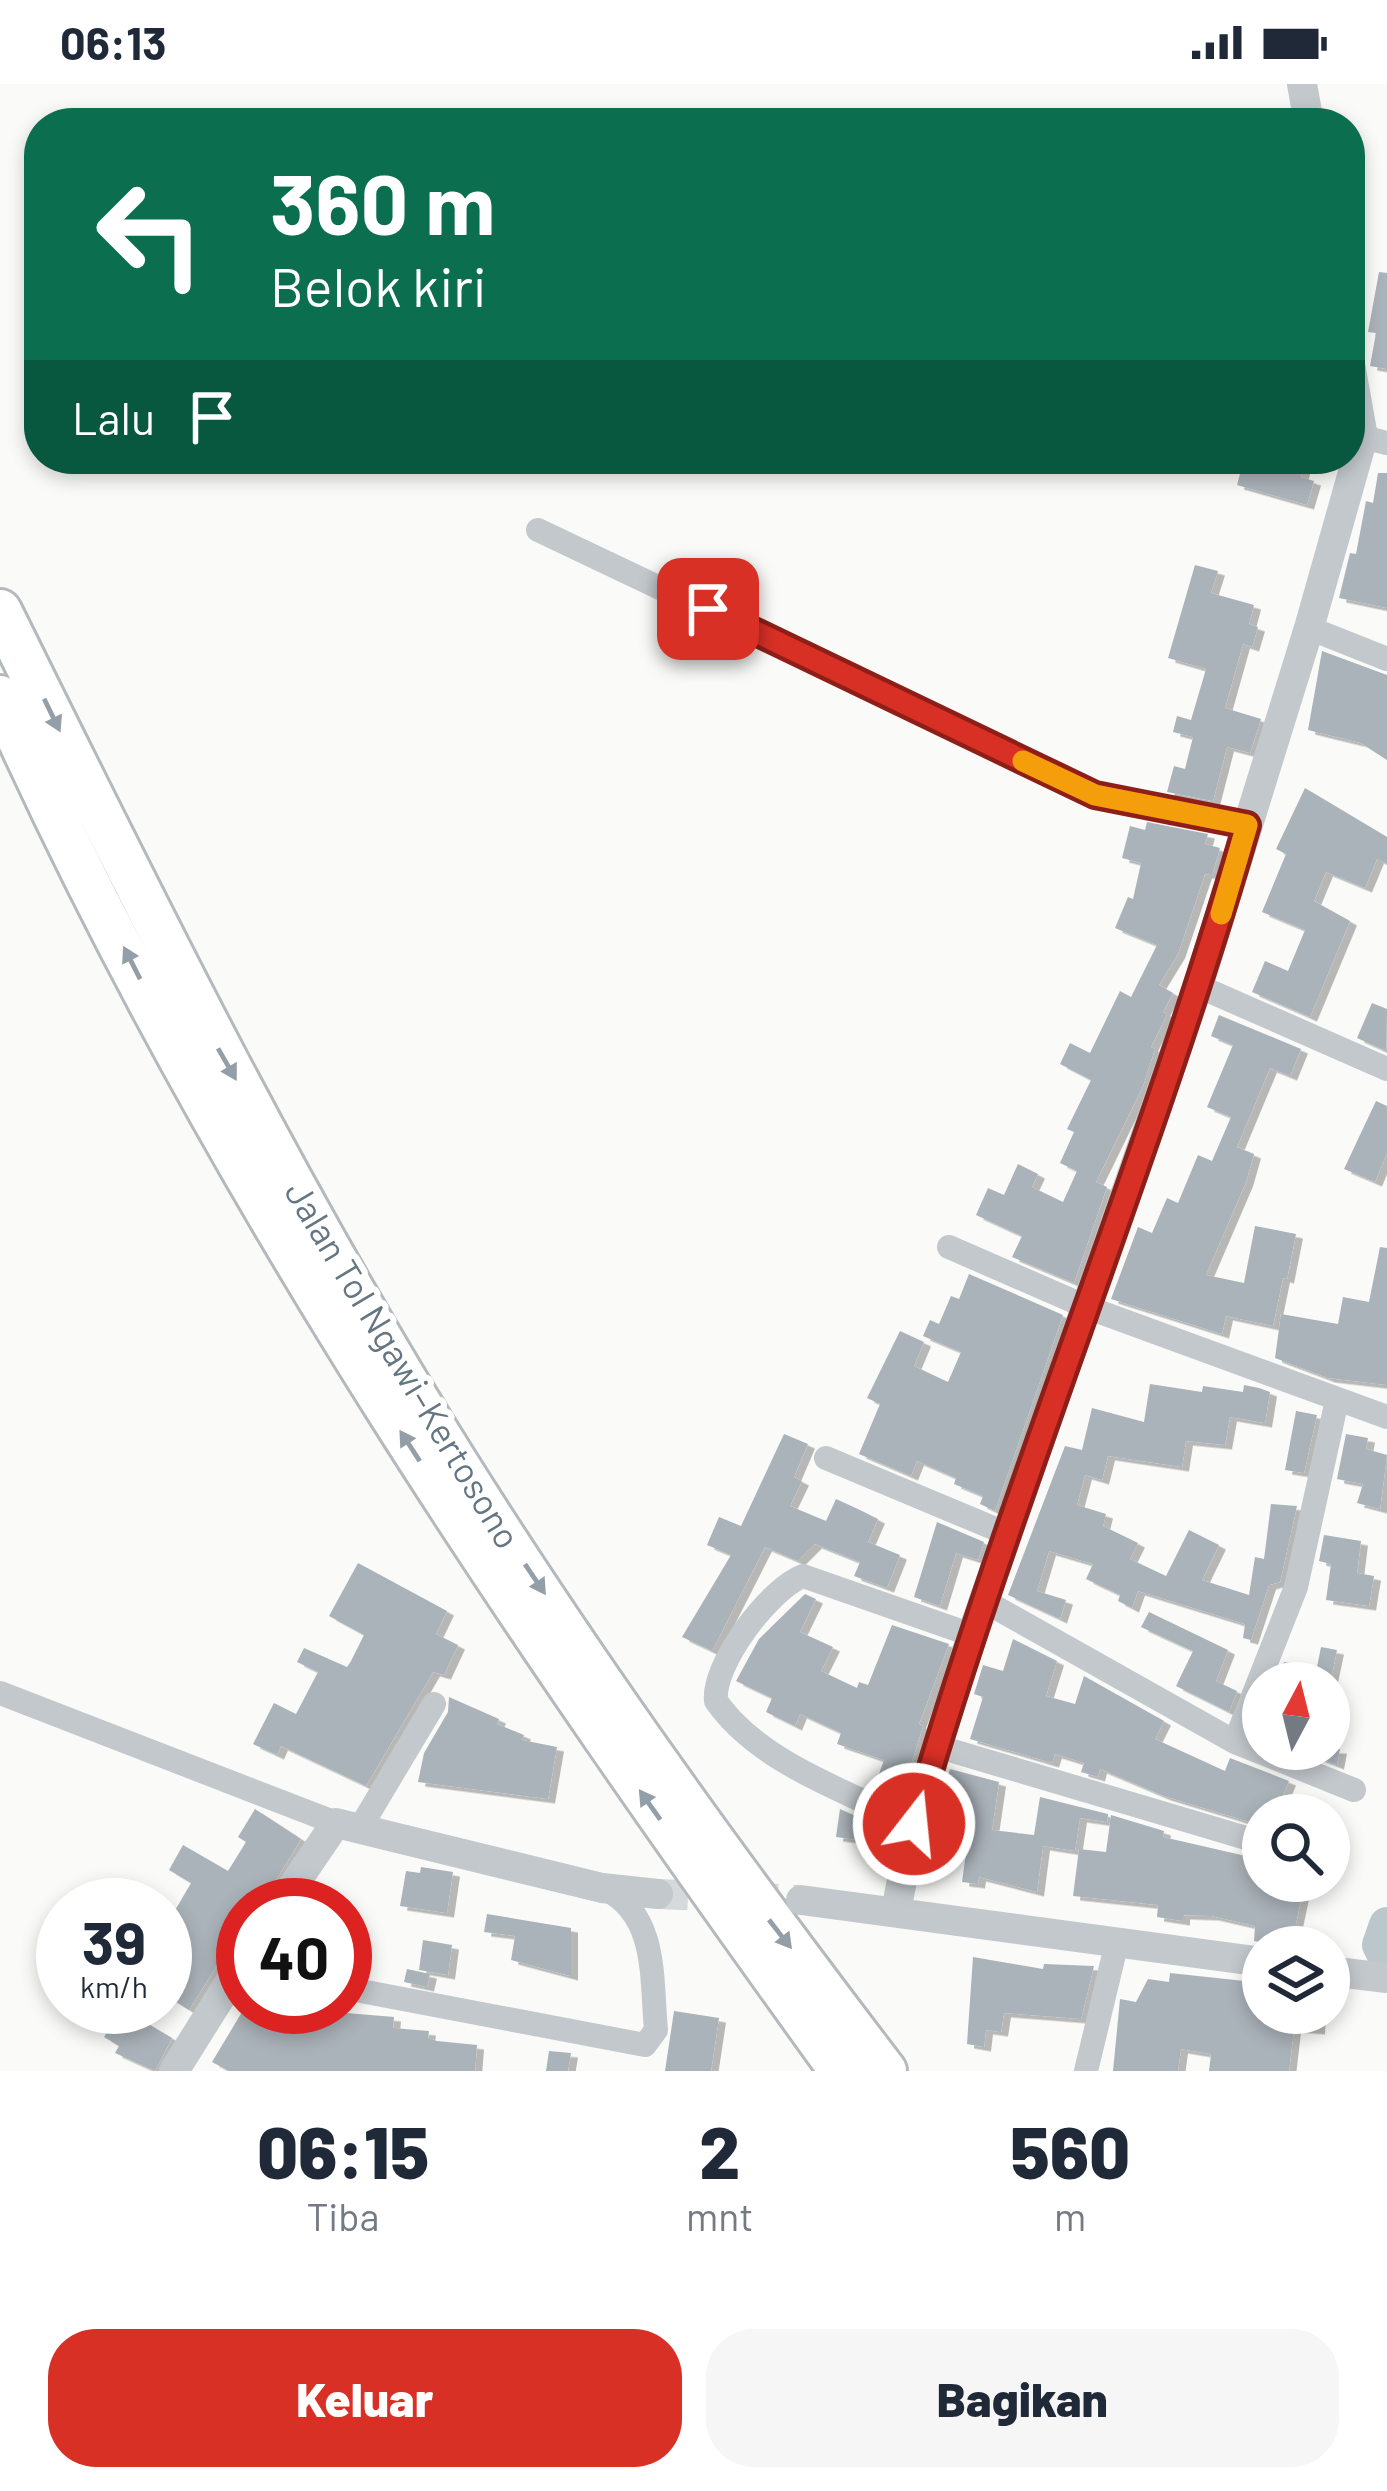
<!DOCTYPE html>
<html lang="id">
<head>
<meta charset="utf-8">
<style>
  :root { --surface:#fff; --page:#f6f6f7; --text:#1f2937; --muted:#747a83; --accent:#d93025 }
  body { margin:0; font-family:Barlow,sans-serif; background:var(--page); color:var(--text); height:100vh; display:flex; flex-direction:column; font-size:45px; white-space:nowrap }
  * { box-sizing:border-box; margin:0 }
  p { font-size:39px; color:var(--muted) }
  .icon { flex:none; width:66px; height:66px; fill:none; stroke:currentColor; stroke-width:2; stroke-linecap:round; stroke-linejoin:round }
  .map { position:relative; height:1987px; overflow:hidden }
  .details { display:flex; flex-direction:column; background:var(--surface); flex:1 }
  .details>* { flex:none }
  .top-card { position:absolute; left:24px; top:24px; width:1341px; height:366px; border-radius:48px; box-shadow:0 6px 18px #0003; background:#0b6e4f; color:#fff; overflow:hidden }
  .needle { width:78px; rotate:7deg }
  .controls { position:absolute; left:1242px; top:1578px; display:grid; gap:24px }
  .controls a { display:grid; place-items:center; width:108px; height:108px; border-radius:50%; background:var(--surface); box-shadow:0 6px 18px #0003; font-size:60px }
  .speed { position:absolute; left:36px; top:1794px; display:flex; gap:24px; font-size:60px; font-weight:700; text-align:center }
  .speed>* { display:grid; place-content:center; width:156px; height:156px; border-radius:50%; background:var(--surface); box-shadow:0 6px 18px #0003; line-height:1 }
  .speed small { font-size:30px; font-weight:400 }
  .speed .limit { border:18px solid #d22; background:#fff; color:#111 }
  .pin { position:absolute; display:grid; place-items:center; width:102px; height:102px; color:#fff; margin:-51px; border-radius:24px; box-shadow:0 6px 18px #0006 }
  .me { position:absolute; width:132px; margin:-66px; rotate:16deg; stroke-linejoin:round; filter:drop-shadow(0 0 9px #0008) }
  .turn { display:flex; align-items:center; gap:42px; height:252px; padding:0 48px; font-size:54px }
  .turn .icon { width:156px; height:156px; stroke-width:2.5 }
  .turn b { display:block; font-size:84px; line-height:102px }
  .then { display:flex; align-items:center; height:114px; padding:0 48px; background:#0003; gap:24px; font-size:45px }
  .eta { display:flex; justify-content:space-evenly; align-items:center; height:204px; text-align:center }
  .eta b { font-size:72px; font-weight:800; line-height:84px }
  .button { display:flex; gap:24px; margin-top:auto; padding:24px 48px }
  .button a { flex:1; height:138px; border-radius:48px; background:var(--accent); color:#fff; font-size:48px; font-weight:800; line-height:138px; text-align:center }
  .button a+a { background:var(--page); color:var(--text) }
  .status { display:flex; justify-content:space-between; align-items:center; height:84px; padding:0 60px; background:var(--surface); direction:ltr }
  .status svg { height:33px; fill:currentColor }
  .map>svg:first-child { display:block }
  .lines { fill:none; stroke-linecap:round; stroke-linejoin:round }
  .river { stroke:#bbc7cb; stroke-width:36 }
  .building { fill:#aab3b9; filter:url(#shadow) }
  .tertiary-tunnel { stroke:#d5d9db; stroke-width:30; stroke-dasharray:30 15; stroke-linecap:butt }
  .motorway-casing { stroke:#b4b9bd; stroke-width:48 }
  .minor { stroke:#c3c8cc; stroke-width:24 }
  .tertiary { stroke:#c3c8cc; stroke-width:30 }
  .motorway { stroke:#fff; stroke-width:42 }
  .oneway { fill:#939fa8 }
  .route-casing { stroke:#8d1f18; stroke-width:30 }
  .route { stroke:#d93025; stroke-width:21 }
  .slow { stroke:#f59e0b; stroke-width:21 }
  .labels { text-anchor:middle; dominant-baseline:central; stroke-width:12; stroke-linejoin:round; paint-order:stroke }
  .street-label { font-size:36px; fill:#657683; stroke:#fff }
</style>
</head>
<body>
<div class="status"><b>06:13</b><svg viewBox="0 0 49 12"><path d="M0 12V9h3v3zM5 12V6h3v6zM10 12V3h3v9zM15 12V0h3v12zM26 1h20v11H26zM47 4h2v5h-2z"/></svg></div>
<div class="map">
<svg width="1387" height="1987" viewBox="0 0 1387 1987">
  <defs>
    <filter id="shadow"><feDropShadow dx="7" dy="4.5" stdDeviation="0" flood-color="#0004"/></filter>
  </defs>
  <rect width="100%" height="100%" fill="#fafaf8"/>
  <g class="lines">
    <path class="river" d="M1387 1841 1380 1861 1387 1875"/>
  </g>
  <path class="building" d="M1379 188 1387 189V285L1370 282 1376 249 1368 248Z
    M1244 375 1285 386 1288 375H1306L1301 393 1314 397 1307 421 1237 401Z
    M1378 389H1387V524L1339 514 1350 469 1356 470 1366 417 1373 419Z
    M1195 481 1218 487 1211 509 1254 521 1249 540 1258 543 1252 563 1243 560 1225 624 1261 635 1250 669 1227 663 1213 717 1167 708 1174 682 1185 685 1193 653 1173 648 1177 632 1191 636 1206 585 1168 574Z
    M1322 567 1387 591V676L1361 659 1308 646Z
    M1305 704 1387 753V780L1377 775 1365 804 1326 788 1314 817 1350 837 1310 933 1252 908 1265 877 1288 887 1305 846 1262 828 1286 770 1276 765Z
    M1147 738 1208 750 1205 760 1220 764 1212 791 1205 790 1178 870 1159 901 1173 909 1163 928 1167 930 1151 963 1155 965 1143 1002 1096 1098 1107 1103 1074 1199 1012 1173 1022 1152 976 1131 988 1104 1004 1111 1018 1080 1038 1090 1032 1103 1063 1118 1077 1087 1060 1079 1074 1048 1067 1045 1091 996 1060 980 1070 959 1090 969 1120 907 1131 913 1157 861 1115 844 1128 813 1133 815 1141 779 1122 774 1130 742 1145 746Z
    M1372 919 1387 925 1386 967 1357 954Z
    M1219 931 1301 965 1290 992 1270 984 1237 1063 1254 1070 1246 1098 1206 1191 1244 1199 1255 1142 1296 1150 1287 1195 1283 1194 1273 1242 1226 1232 1222 1250 1111 1215 1138 1143 1152 1149 1167 1114 1178 1119 1198 1071 1212 1077 1231 1033 1207 1023 1233 961 1211 952Z
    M1376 1017 1387 1022V1069L1375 1098 1344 1085Z
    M1380 1163 1387 1164V1301L1328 1294 1275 1274 1281 1230 1338 1240 1343 1213 1369 1218Z
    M969 1190 1063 1231 995 1427 980 1420 983 1412 954 1400 956 1394 917 1377 911 1392 859 1370 880 1320 867 1314 900 1247 924 1258 914 1282 948 1298 961 1268 923 1252 930 1236 939 1240 951 1212 959 1215Z
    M1150 1300 1202 1308 1203 1302 1243 1308 1244 1301 1259 1304 1270 1308 1265 1339 1230 1333 1225 1361 1186 1357 1182 1383 1108 1372 1102 1396 1085 1391 1077 1421 1106 1430 1103 1442 1138 1459 1130 1475 1166 1492 1189 1446 1219 1461 1202 1496 1249 1511 1255 1473 1264 1475 1271 1420 1297 1422 1280 1498 1269 1501 1251 1556 1243 1554 1245 1540 1138 1507 1132 1524 1118 1517 1120 1511 1086 1495 1093 1480 1049 1467 1037 1507 1066 1516 1060 1535 1008 1511 1065 1362 1082 1366 1092 1324 1144 1338Z
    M1296 1327 1317 1331 1304 1389 1285 1386Z
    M784 1350 808 1360 794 1393 802 1397 790 1422 826 1437 836 1415 858 1425 878 1435 868 1458 900 1471 887 1504 854 1492 860 1478 815 1460 798 1477 765 1463 712 1567 682 1553 731 1471 707 1461 719 1433 741 1442Z
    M1346 1350 1368 1354 1366 1365 1387 1371 1380 1425 1357 1419 1363 1400 1337 1395Z
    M937 1438 984 1458 978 1476 956 1469 940 1522 914 1513Z
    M1324 1451 1361 1457 1357 1489 1374 1492 1369 1522 1326 1516 1331 1480 1319 1477Z
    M358 1479 447 1527 436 1550 458 1561 444 1591 433 1588 366 1702 281 1662 277 1671 253 1660 274 1619 296 1630 318 1588 297 1578 304 1564 347 1583 351 1577 364 1551 329 1532Z
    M805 1510 816 1515 800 1548 833 1563 821 1587 857 1604 859 1598 868 1601 892 1541 949 1560 919 1640 923 1642 900 1716 874 1704 884 1676 837 1660 841 1649 800 1630 795 1642 766 1628 772 1614 736 1597 759 1555Z
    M1149 1528 1228 1566 1216 1597 1237 1607 1229 1628 1176 1602 1193 1567 1141 1543Z
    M1013 1555 1057 1577 1046 1612 1075 1620 1084 1592 1164 1637 1155 1655 1225 1687 1230 1674 1289 1697 1275 1731H1263V1742L1164 1712 1100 1685 1098 1693 1081 1688 1084 1679 1055 1670 1052 1679 970 1655 983 1613 974 1610 983 1581 1003 1587Z
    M1321 1563 1337 1566 1330 1599H1276L1284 1578 1317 1583Z
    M449 1613 499 1635 497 1640 524 1651 522 1656 557 1663 548 1715 418 1698 424 1669 448 1628Z
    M1296 1665H1340L1337 1681Z
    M950 1685 999 1698 992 1746 1034 1751 1040 1713 1108 1730 1107 1738 1080 1734 1075 1767 1043 1762 1037 1808 979 1793 978 1800 962 1798 966 1769 929 1762Z
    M255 1725 301 1755 261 1821H243V1858L226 1867 189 1926 165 1911V1832L170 1835 191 1799 169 1786 183 1761 228 1787 246 1758 238 1753Z
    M840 1725 892 1748 885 1780 864 1776 867 1757 836 1753Z
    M1111 1731 1164 1747 1163 1753 1259 1775 1256 1792 1268 1797 1266 1805 1302 1811 1291 1863 1254 1857 1255 1842 1212 1832 1183 1831V1837L1157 1833 1158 1821 1073 1812 1079 1765 1106 1768Z
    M421 1783 453 1788 447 1829 400 1822 406 1787 420 1789Z
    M487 1830 571 1844V1892L511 1876 515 1852 484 1848Z
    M423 1856 452 1861 448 1891 419 1886Z
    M973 1873 1043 1885 1044 1880 1094 1882 1081 1935 1004 1929 1001 1948 986 1946 984 1963 967 1960Z
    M407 1885 430 1890 427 1903 404 1898Z
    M1170 1889 1263 1899V1929H1319L1318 1946 1294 1944 1289 1987H1209L1211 1970 1181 1965 1178 1987H1113L1120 1915 1136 1918 1148 1895 1169 1898Z
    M110 1923H120L172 1954 155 1987 115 1969 119 1962 104 1953 107 1948 98 1943Z
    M245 1923H336L335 1928 394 1933 393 1944 429 1947 428 1954 437 1957 477 1961 475 1987H229L212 1978Z
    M674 1927 719 1934 711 1987H665Z
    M549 1967 571 1969 568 1987H546Z"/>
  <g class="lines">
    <path class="tertiary-tunnel" d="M658 1810 801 1816"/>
    <g class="motorway-casing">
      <path id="motorway" d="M0 527C143 816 285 1107 457 1380 589 1590 735 1791 885 1987
        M0 613C219 1105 527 1552 841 1987"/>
    </g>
    <path class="minor" d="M1363 353 1387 359
      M538 446 1095 711 1247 741
      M1309 544 1387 575
      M1198 902 1387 985
      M949 1163 1089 1224 1387 1333
      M826 1374 1010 1451
      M986 1518 1235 1658 1354 1706
      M0 1609 336 1739
      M1235 1658 1296 1503 1337 1316
      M936 1662 1263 1759
      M913 1740C848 1708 759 1679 716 1617 712 1581 769 1505 803 1492L972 1551
      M360 1744 434 1620
      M345 1904 645 1961 656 1946C651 1895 658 1833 607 1806
      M1086 1987 1117 1858"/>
    <path class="tertiary" d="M1302 0 1309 39
      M801 1816 1263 1878
      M280 1821 336 1739 602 1804 658 1810
      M896 1827 913 1740 972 1551 1198 902 1309 544 1363 353 1350 280
      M1329 1887 1387 1894
      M174 1987 243 1877"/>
    <use href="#motorway" class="motorway"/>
  </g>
  <defs><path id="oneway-solid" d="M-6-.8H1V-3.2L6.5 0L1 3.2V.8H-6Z" transform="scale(3)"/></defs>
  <g class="oneway">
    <use href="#oneway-solid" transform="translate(52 631) rotate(64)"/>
    <use href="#oneway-solid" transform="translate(132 879) rotate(-117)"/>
    <use href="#oneway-solid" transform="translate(227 980) rotate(60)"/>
    <use href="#oneway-solid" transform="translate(410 1362) rotate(-123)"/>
    <use href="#oneway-solid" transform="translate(535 1495) rotate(56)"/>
    <use href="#oneway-solid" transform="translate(650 1721) rotate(-125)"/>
    <use href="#oneway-solid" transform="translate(780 1850) rotate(52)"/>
  </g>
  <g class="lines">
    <g class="route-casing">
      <path id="route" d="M708 525 1095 711 1247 741C1149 1079 1012 1403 914 1740"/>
    </g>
    <use href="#route" class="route"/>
    <path class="slow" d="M1023 677 1095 711 1247 741 1221 830"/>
  </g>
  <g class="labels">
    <g class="street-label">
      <text transform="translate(404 1280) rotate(59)">Jalan Tol Ngawi–Kertosono</text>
    </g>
  </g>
</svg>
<div class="controls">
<a><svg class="needle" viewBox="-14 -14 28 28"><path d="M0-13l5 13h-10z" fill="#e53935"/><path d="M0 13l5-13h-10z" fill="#747a83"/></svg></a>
<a><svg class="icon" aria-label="search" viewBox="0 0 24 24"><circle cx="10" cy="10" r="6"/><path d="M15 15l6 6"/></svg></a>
<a><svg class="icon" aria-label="layers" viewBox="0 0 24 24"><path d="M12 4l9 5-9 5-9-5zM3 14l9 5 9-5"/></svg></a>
</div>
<div class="speed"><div>39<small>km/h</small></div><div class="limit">40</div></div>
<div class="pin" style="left:708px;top:525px;background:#d93025"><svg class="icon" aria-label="arrive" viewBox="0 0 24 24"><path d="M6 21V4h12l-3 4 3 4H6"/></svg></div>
<svg class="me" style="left:914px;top:1740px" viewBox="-20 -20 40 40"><circle r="17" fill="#d93025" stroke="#fff" stroke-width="3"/><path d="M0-11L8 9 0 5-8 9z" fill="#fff"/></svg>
<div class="top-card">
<div class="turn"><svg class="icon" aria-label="left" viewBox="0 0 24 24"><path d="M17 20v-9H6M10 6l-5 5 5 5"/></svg><div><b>360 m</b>Belok kiri</div></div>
<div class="then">Lalu<svg class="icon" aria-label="arrive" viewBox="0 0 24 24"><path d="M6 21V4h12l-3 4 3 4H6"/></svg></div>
</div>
</div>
<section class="details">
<div class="eta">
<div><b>06:15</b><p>Tiba</p></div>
<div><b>2</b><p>mnt</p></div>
<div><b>560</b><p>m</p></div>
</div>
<div class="button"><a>Keluar</a><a>Bagikan</a></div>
</section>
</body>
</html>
